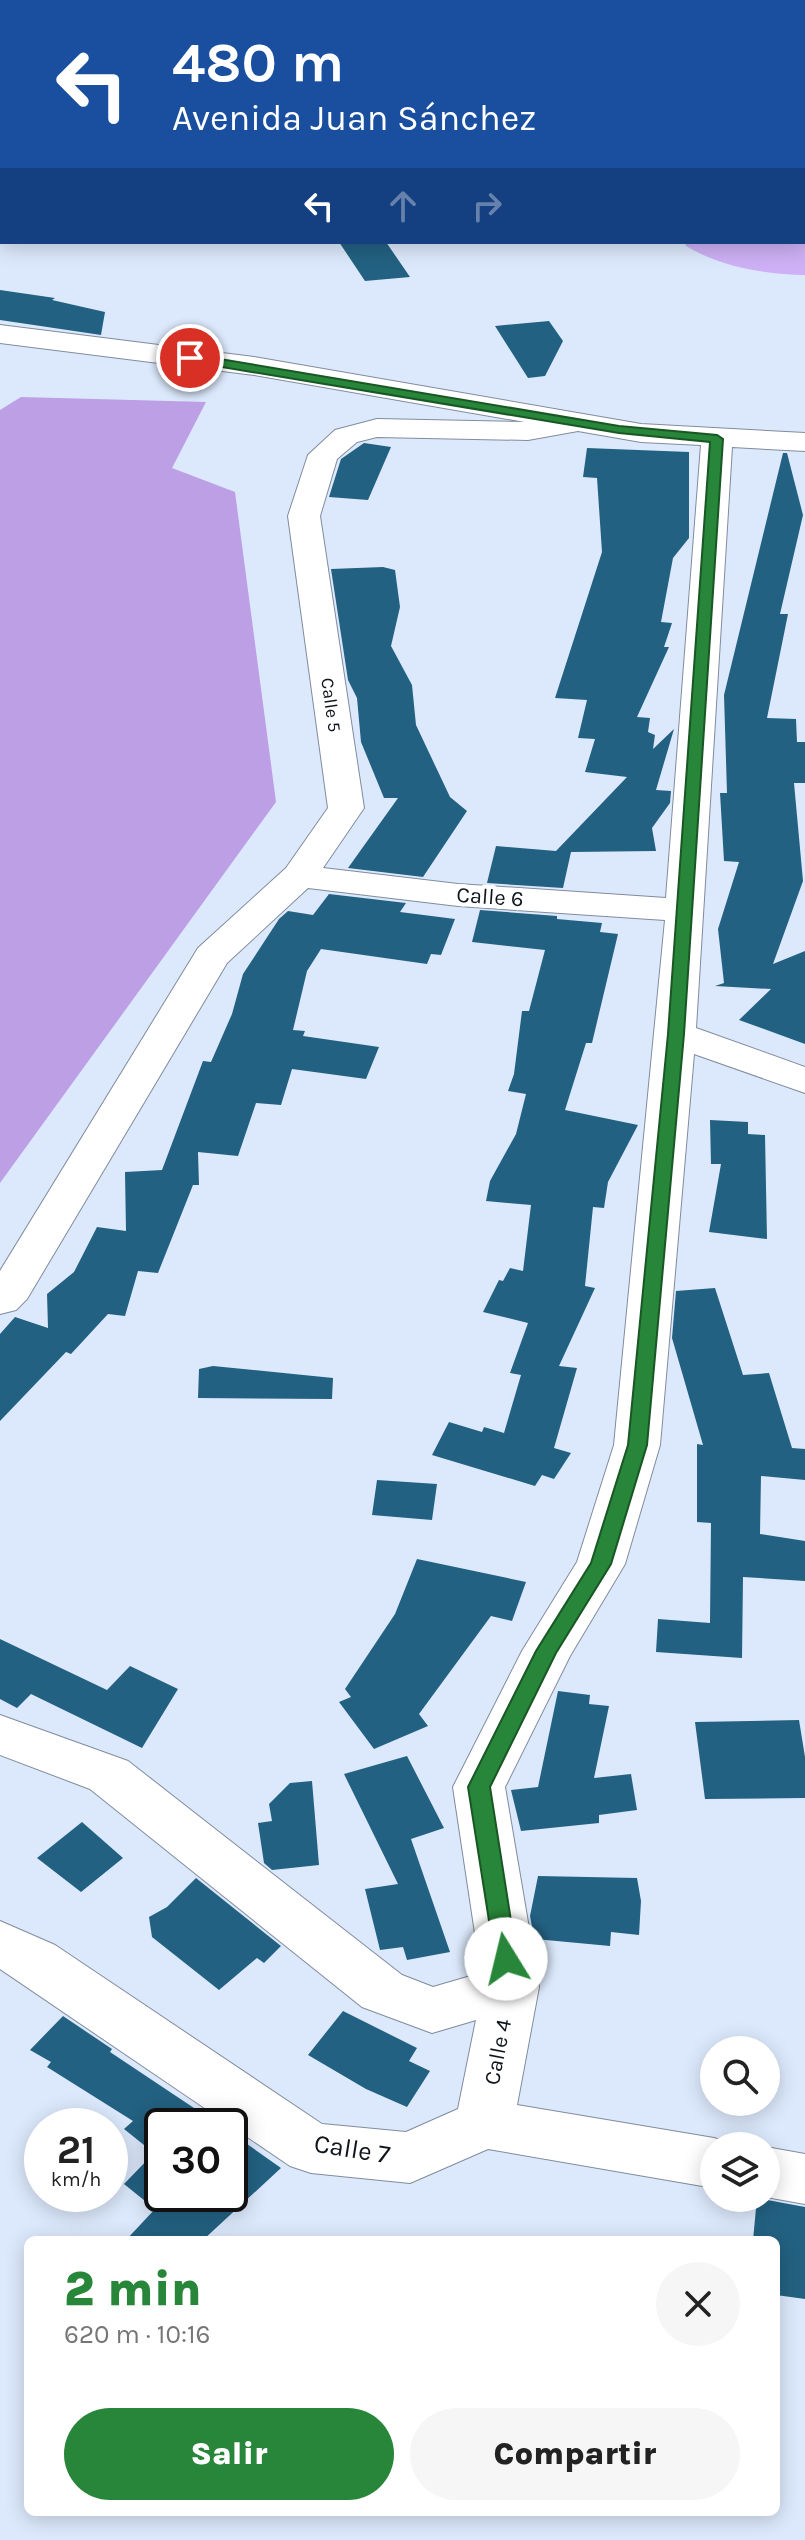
<!DOCTYPE html>
<html lang="es">
<head>
<meta charset="utf-8">
<style>
  :root { --surface:#fff; --page:#f6f6f6; --text:#222; --muted:#767676; --accent:#278639 }
  body { margin:0; font-family:Karla,sans-serif; background:var(--page); color:var(--text); height:100vh; display:flex; flex-direction:column; font-size:30px; white-space:nowrap }
  * { box-sizing:border-box; margin:0 }
  p { font-size:26px; color:var(--muted) }
  .icon { flex:none; width:44px; height:44px; fill:none; stroke:currentColor; stroke-width:2; stroke-linecap:round; stroke-linejoin:round }
  .map { position:relative; flex:1; overflow:hidden }
  .drawer { position:absolute; left:24px; top:2236px; width:756px; height:280px; display:flex; flex-direction:column; background:var(--surface); border-radius:12px; box-shadow:0 4px 20px #0003 }
  .drawer>* { flex:none }
  .guide { position:absolute; left:0px; top:0px; width:806px; height:244px; box-shadow:0 4px 20px #0003; background:#1a4fa0; color:#fff; overflow:hidden }
  .buttons { position:absolute; left:700px; top:2036px; display:grid; gap:16px }
  .buttons a { display:grid; place-items:center; width:80px; height:80px; border-radius:50%; background:var(--surface); box-shadow:0 4px 20px #0003; font-size:40px }
  .speed { position:absolute; left:24px; top:2108px; display:flex; gap:16px; font-size:40px; font-weight:700; text-align:center }
  .speed>* { display:grid; place-content:center; width:104px; height:104px; border-radius:50%; background:var(--surface); box-shadow:0 4px 20px #0003; line-height:1 }
  .speed small { font-size:20px; font-weight:400 }
  .speed .limit { border:4px solid #111; border-radius:12px; background:#fff; color:#111 }
  .pin { position:absolute; display:grid; place-items:center; width:68px; height:68px; color:#fff; margin:-34px; border:4px solid #fff; border-radius:50%; box-shadow:0 2px 8px #0007 }
  .me { position:absolute; width:88px; margin:-44px; rotate:351deg; stroke-linejoin:round; filter:drop-shadow(0 0 6px #0008) }
  .turn { display:flex; align-items:center; gap:28px; height:168px; padding:0 40px; font-size:36px }
  .turn .icon { width:104px; height:104px; stroke-width:2.5 }
  .turn b { display:block; font-size:56px; line-height:68px }
  .lanes { display:flex; align-items:center; height:76px; padding:0 40px; background:#0003; justify-content:center; gap:40px; direction:ltr }
  .lanes .off { opacity:.35 }
  .round { display:grid; place-items:center; flex:none; width:84px; height:84px; border-radius:42px; background:var(--page) }
  .head { display:flex; align-items:center; justify-content:space-between; height:136px; padding:0 40px }
  h1 { font-size:48px; font-weight:800; line-height:60px; color:var(--accent) }
  .button { display:flex; gap:16px; margin-top:auto; padding:16px 40px }
  .button a { flex:1; height:92px; border-radius:48px; background:var(--accent); color:#fff; font-size:32px; font-weight:800; line-height:92px; text-align:center }
  .button a+a { background:var(--page); color:var(--text) }
  .map>svg:first-child { display:block }
  .green { fill:#cdb0f5 }
  .forest { fill:#bc9fe4 }
  .building { fill:#236182 }
  .lines { fill:none; stroke-linecap:round; stroke-linejoin:round }
  .minor-casing { stroke:#808c9d; stroke-width:2 }
  .minor { fill:#fff; fill-rule:evenodd }
  .route { fill:#278639; stroke:#195725; stroke-width:2 }
  .labels { text-anchor:middle; dominant-baseline:central; stroke-width:8; stroke-linejoin:round; paint-order:stroke }
  .far-street-label { font-size:18px; fill:#10151b; stroke:#fff }
  .street-label { font-size:22px; fill:#10151b; stroke:#fff }
  .near-street-label { font-size:26px; fill:#10151b; stroke:#fff }
</style>
</head>
<body>
<div class="map">
<svg width="805" height="2540" viewBox="0 0 805 2540">
  <rect width="100%" height="100%" fill="#dce9fc"/>
  <path class="green" d="M805 117V275C764 274 721 267 686 246L685 242H804Z"/>
  <path class="forest" d="M21 397 206 402 172 468 235 492 276 802 0 1183V410Z"/>
  <path class="building" d="M339 242H386L410 277 365 281Z
    M0 290 55 298 52 300 105 312 101 335 0 320Z
    M549 321 563 341 545 376 528 378 495 326Z
    M364 443 391 447 368 500 329 497 341 459Z
    M587 448 689 452V538L673 558 661 622 672 623 664 647H669L637 717 650 718 648 732 655 735 653 749 674 729 656 790 671 791 670 803 652 828 656 851 571 852 563 888 487 883 496 846 556 851 627 777 585 772 595 739 578 738 587 700 555 698 602 552 597 478 583 477Z
    M783 453H787L803 515 780 614H788L767 718 796 719 797 742H805V783H794L803 881 773 964 805 951V1044L739 1020 771 989 715 986 724 983 718 929 739 862 724 861 720 793H727L724 695Z
    M383 567 395 570 400 607 391 646 412 685 416 725 450 797 467 811 423 877 348 868 398 798H384L361 742 357 698 348 680 331 569Z
    M329 894 406 903 400 912 455 919 441 955 431 954 427 964 321 949 307 971 293 1030 305 1031 303 1036 379 1047 366 1079 292 1069 281 1105 256 1103 238 1156 198 1152 199 1185H193L158 1273 138 1271 125 1316 108 1314 71 1354 66 1352 0 1421V1334L15 1317 48 1328 47 1294 74 1272 97 1227 126 1231 125 1172 162 1170 203 1061 211 1062 232 1014 243 974 279 919 288 911 313 915Z
    M480 910 557 916V919L602 923 600 932 618 934 592 1043H586L565 1110 638 1125 608 1182 604 1208 593 1207 585 1286 595 1288 559 1366 577 1368 554 1448 571 1453 554 1479 542 1475 535 1486 432 1455 449 1422 482 1432 484 1427 504 1433 521 1375 510 1373 528 1323 483 1312 499 1280 503 1281 510 1268 523 1271 531 1205 486 1201 490 1181 516 1134 526 1094 508 1091 514 1074 522 1011H529L545 950 472 942Z
    M710 1120 748 1122V1134L765 1135 767 1239 709 1232 721 1164H711Z
    M715 1288 743 1375 769 1373 792 1448 805 1449V1480L761 1476 760 1534 805 1541V1581L743 1577 742 1658 656 1652 658 1619 710 1623 711 1523 697 1522V1444L703 1445 672 1338 676 1291Z
    M213 1366 333 1378 332 1399 198 1398 199 1369Z
    M377 1480 437 1484 432 1520 372 1515Z
    M417 1559 526 1582 512 1621 491 1616 419 1714 428 1726 374 1749 339 1702 351 1697 345 1689 395 1614Z
    M0 1639 107 1690 130 1666 178 1689 142 1748 31 1694 17 1708 0 1699Z
    M558 1691 590 1695 589 1704 609 1706 594 1778 631 1774 637 1810 599 1815V1823L521 1831 511 1790 538 1787Z
    M799 1720 805 1757V1798L705 1799 695 1722Z
    M407 1756 444 1828 411 1839 450 1952 407 1960 403 1947 380 1950 365 1889 398 1884 344 1774Z
    M312 1781 319 1865 272 1870 264 1863 258 1823 272 1821 269 1804 290 1783Z
    M82 1822 123 1858 81 1892 37 1858Z
    M538 1876 637 1878 641 1901 639 1935 611 1932 610 1946 535 1939 537 1932H533L530 1916Z
    M196 1878 281 1946 264 1963 257 1958 219 1990 152 1937 149 1917 167 1907Z
    M343 2011 417 2048 409 2061 430 2071 407 2107 366 2089 308 2055Z
    M63 2016 112 2049 110 2052 221 2126H162V2202L170 2194H230V2132L281 2168 203 2240H126L155 2209 124 2184 154 2153 124 2129 133 2121 47 2067 51 2062 30 2050Z
    M757 2198 805 2207V2299L776 2295V2240H753Z"/>
  <g class="lines">
    <g class="minor-casing">
      <path id="minor" d="M0 325 254 357 641 424 805 433V451L732 447 696 1028 805 1067V1093L694 1054 660 1445 625 1564 570 1656 505 1787 539 1987 517 2105 714 2138 735 2145 714 2146V2188L488 2149 410 2183 311 2173 290 2166 0 1969V1921L55 1945 322 2124 406 2132 458 2109 476 2020 432 2033 362 2007 90 1789 0 1755V1715L128 1761 402 1975 433 1987 481 1973 453 1787 522 1651 577 1562 614 1445 665 920 458 906 308 888 227 963 27 1299 16 1310 0 1314V1271L198 948 286 868 328 808 288 516 308 455 335 430 377 419 525 422 254 375 0 343ZM578 431 641 442 701 445 666 898 458 884 323 868 364 808 320 516 337 459 357 442 377 437 528 440Z
        M766 2147 805 2154V2204L766 2197Z"/>
    </g>
    <use href="#minor" class="minor"/>
  </g>
  <path class="route" d="M190 354 619 426 717 435 723 439 684 1034 647 1445 611 1564 556 1653 490 1787 517 1959 514 1965H498L495 1959 468 1787 536 1651 591 1563 628 1445 668 1034 710 442 619 433 186 361V355Z"/>
  <g class="labels">
    <g class="far-street-label">
      <text transform="translate(331 705) rotate(82)">Calle 5</text>
    </g>
    <g class="street-label">
      <text transform="translate(490 897) rotate(4)">Calle 6</text>
      <text transform="translate(498 2052) rotate(-79)">Calle 4</text>
    </g>
    <g class="near-street-label">
      <text transform="translate(352 2149) rotate(9)">Calle 7</text>
    </g>
  </g>
</svg>
<div class="buttons">
<a><svg class="icon" aria-label="search" viewBox="0 0 24 24"><circle cx="10" cy="10" r="6"/><path d="M15 15l6 6"/></svg></a>
<a><svg class="icon" aria-label="layers" viewBox="0 0 24 24"><path d="M12 4l9 5-9 5-9-5zM3 14l9 5 9-5"/></svg></a>
</div>
<div class="speed"><div>21<small>km/h</small></div><div class="limit">30</div></div>
<div class="pin" style="left:190px;top:358px;background:#d93025"><svg class="icon" aria-label="arrive" viewBox="0 0 24 24"><path d="M6 21V4h12l-3 4 3 4H6"/></svg></div>
<svg class="me" style="left:506px;top:1959px" viewBox="-20 -20 40 40"><circle r="19" fill="#fff"/><path d="M0-13L10 11 0 6-10 11z" fill="#278639"/></svg>
<div class="guide">
<div class="turn"><svg class="icon" aria-label="left" viewBox="0 0 24 24"><path d="M17 20v-9H6M10 6l-5 5 5 5"/></svg><div><b>480 m</b>Avenida Juan Sánchez</div></div>
<div class="lanes"><svg class="icon" aria-label="left" viewBox="0 0 24 24"><path d="M17 20v-9H6M10 6l-5 5 5 5"/></svg><svg class="icon off" aria-label="ahead" viewBox="0 0 24 24"><path d="M12 20V5M6 11l6-6 6 6"/></svg><svg class="icon off" aria-label="right" viewBox="0 0 24 24"><path d="M7 20v-9h11M14 6l5 5-5 5"/></svg></div>
</div>
<section class="drawer">
<div class="head"><div><h1>2 min</h1><p>620 m · 10:16</p></div><a class="round"><svg class="icon" aria-label="close" viewBox="0 0 24 24"><path d="M6 6l12 12M18 6L6 18"/></svg></a></div>
<div class="button"><a>Salir</a><a>Compartir</a></div>
</section>
</div>
</body>
</html>
